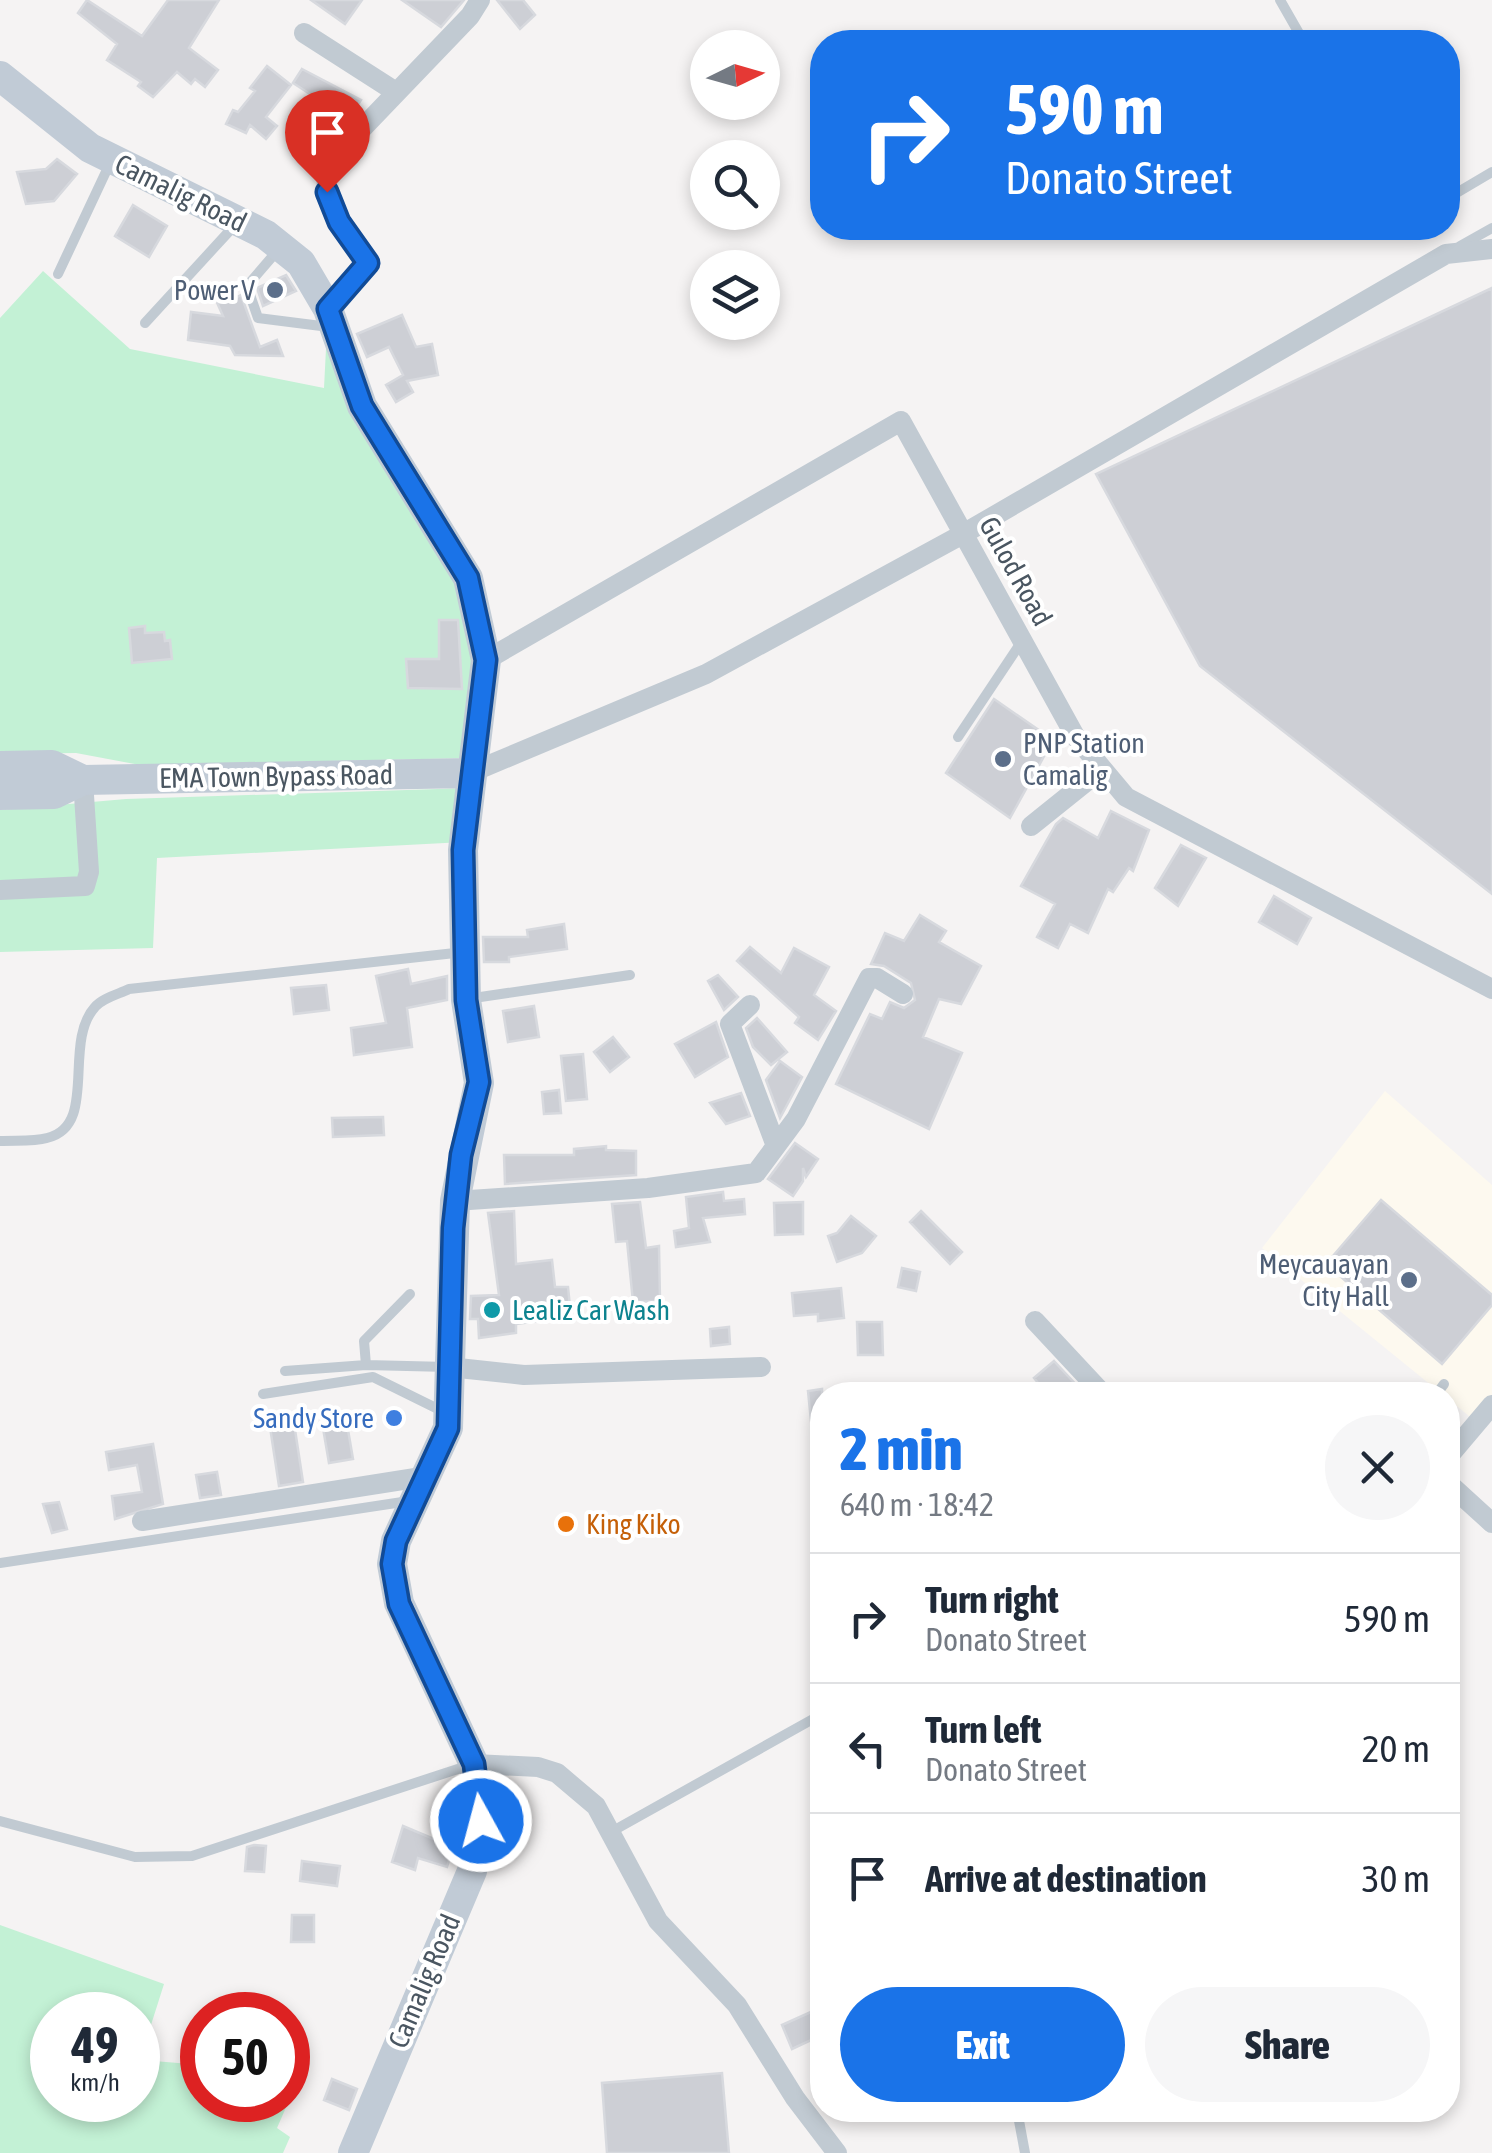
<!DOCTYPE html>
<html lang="en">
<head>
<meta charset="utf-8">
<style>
  :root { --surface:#fff; --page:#f6f6f7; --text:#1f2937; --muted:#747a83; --line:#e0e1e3; --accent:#1a73e8 }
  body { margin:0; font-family:"Asap Condensed",sans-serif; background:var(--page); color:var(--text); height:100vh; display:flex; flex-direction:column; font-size:38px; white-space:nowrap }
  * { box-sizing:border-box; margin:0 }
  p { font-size:32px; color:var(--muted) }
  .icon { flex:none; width:55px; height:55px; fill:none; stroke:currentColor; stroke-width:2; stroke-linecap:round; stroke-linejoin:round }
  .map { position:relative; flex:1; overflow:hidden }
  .sheet { position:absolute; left:810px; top:1382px; width:650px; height:740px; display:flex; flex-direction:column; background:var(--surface); border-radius:40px; box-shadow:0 5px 15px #0003 }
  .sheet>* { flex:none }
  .top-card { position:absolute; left:810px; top:30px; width:650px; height:210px; border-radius:40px; box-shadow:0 5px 15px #0003; background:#1a73e8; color:#fff; overflow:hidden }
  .needle { width:65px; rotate:85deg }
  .fabs { position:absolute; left:690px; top:30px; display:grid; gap:20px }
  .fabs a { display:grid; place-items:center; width:90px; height:90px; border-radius:50%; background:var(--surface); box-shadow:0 5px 15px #0003; font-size:50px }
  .speed { position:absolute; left:30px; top:1992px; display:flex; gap:20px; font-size:50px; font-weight:700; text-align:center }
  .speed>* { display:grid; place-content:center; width:130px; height:130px; border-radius:50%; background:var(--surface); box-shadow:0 5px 15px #0003; line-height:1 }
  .speed small { font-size:25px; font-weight:400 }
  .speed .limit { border:15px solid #d22; background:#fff; color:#111 }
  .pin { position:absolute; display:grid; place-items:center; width:85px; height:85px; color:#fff; margin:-102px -42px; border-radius:50% 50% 50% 0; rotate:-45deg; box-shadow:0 0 10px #0007 }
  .pin .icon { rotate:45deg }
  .me { position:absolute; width:110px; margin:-55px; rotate:353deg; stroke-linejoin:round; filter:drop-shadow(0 0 8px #0008) }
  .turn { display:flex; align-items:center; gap:35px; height:210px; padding:0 30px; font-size:45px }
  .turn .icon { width:130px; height:130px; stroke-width:2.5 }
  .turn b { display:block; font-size:70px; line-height:85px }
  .round { display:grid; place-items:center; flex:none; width:105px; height:105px; border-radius:52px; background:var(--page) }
  .head { display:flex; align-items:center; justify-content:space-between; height:170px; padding:0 30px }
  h1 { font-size:60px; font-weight:800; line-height:75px; color:var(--accent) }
  .primary-button { display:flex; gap:20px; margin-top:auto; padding:20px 30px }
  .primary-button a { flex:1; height:115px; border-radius:60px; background:var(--accent); color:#fff; font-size:40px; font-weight:800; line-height:115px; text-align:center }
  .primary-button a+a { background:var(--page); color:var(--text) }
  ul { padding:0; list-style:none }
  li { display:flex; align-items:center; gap:30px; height:130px; padding:0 30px; border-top:2px solid var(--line) }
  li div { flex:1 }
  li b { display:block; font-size:38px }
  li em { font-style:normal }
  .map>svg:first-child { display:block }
  .commercial { fill:#fdf9ef }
  .green { fill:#c3f1d5; fill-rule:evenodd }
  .building { fill:#cdcfd5; stroke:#d7d9de; stroke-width:2.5 }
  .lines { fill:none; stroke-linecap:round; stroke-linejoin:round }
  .lane { stroke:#c1cad2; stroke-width:10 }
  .street { stroke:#c1cad2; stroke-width:20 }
  .secondary { stroke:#c1cbd6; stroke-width:30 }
  .route-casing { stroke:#114b97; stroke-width:25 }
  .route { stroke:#1a73e8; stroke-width:18 }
  .service-dot { fill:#5c6f8a; stroke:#fff; stroke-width:4 }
  .culture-dot { fill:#0f9aa8; stroke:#fff; stroke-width:4 }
  .shop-dot { fill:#3f7fe0; stroke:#fff; stroke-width:4 }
  .food-dot { fill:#e8710a; stroke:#fff; stroke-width:4 }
  .labels { text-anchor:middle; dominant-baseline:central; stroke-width:8; stroke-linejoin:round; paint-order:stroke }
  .street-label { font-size:28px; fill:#4a5661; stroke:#fff }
  .service-label { font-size:28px; fill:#4e5e75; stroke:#fff; text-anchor:end }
  .culture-label { font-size:28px; fill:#0d838f; stroke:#fff; text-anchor:start }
  .shop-label { font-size:28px; fill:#366cbe; stroke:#fff; text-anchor:end }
  .food-label { font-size:28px; fill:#c56008; stroke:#fff; text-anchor:start }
</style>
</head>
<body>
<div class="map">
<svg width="1492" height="2153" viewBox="0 0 1492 2153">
  <rect width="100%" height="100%" fill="#f5f3f3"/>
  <path class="commercial" d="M1385 1091 1492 1185V1399L1474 1420 1262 1248Z"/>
  <path class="green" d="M43 271 130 349 324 388 328 309 483 634 472 758 140 765 76 753 0 754V318Z
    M468 788 464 842 157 858 153 948 0 952V810L126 799Z
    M0 1925 164 1984 144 2047 154 2061 202 2065V2100H288V2076L298 2080 277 2128 290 2137 283 2153H0ZM52 2015H138V2100H52Z"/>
  <path class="building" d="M87 0 142 36 168 0H219L189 48 218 70 205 87 195 79 191 84 177 72 153 97 138 86 141 82 107 60 117 44 78 13Z
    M311 0H362L345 24Z
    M402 0H464L441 27Z
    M497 0H523L535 15 520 29Z
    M267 66 291 85 266 117 277 126 266 139 250 125 246 133 226 124 233 110 238 112 255 91 250 88Z
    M302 69 361 100 348 119 293 83Z
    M57 159 77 174 54 201 26 204 17 172 46 169Z
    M133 205 167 226 149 257 115 236Z
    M286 275 296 291 263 306 257 288Z
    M230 283 237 297 241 295 260 347 277 340 283 356 235 355 230 346 188 340 191 312 223 316 215 298Z
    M1492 288V894L1200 666 1096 474Z
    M402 315 416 347 432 344 438 375 407 381 413 392 396 402 386 385 403 375 389 347 367 357 357 334Z
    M439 620H458L462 689 408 688 406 659H439Z
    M145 626V633L164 632 165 641 170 640 172 659 132 663 129 628Z
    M994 699 1053 740 1010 818 946 773Z
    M1111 811 1149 830 1133 871 1129 868 1113 892 1108 889 1088 933 1070 924 1058 948 1037 937 1055 904 1021 886 1056 824 1063 818 1098 838Z
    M1181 845 1206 858 1178 906 1155 888Z
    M1274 896 1311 918 1297 944 1259 922Z
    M920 915 946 931 939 942 981 966 961 1004 939 999 923 1037 962 1053 929 1129 836 1084 870 1014 882 1019 890 1002 904 1008 915 1000 911 983 884 966 871 964 885 933 904 941Z
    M564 924 567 949 509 957V962H484L483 937H528L527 930Z
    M750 947 781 973 794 948 829 967 814 995 836 1011 818 1040 795 1023 799 1017 737 961Z
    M408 969 411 984 447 976V1000L407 1008 412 1047 354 1055 351 1028 386 1023 376 976Z
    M718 975 738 997 724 1010 708 981Z
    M326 985 329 1010 294 1014 291 988Z
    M534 1006 539 1037 508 1042 503 1011Z
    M757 1018 787 1052 771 1065 753 1047 746 1028Z
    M716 1022 728 1057 695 1077 675 1044Z
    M613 1037 629 1057 610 1072 594 1052Z
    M583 1054 587 1099 566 1101 561 1056Z
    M780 1061 802 1077 780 1118 766 1080Z
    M559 1090 561 1113 544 1114 542 1092Z
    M741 1093 750 1116 726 1124 710 1103Z
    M383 1117 384 1135 333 1137 332 1118Z
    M795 1143 818 1159 806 1177 803 1168V1181L793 1196 768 1179Z
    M606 1146V1150L636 1151V1175L505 1184 504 1155H574V1149Z
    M723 1192 724 1201 744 1199 745 1214 703 1218 710 1242 676 1247 674 1231 689 1228 686 1197Z
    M1381 1200 1492 1295V1305L1442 1364 1326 1264Z
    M640 1202 646 1248 659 1246 660 1301 633 1302 627 1241 616 1242 612 1204Z
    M803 1202V1234L775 1235 774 1203Z
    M514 1211 516 1264 552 1260 555 1287H568L571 1317 516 1324V1333L479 1338 478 1319H470L471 1296 499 1295 488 1213Z
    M921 1211 962 1252 950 1264 910 1222Z
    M851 1216 876 1236 862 1253 837 1262 828 1236 837 1233Z
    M902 1268 920 1272 916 1291 898 1287Z
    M841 1288 844 1318 818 1321V1314L794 1316 792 1293Z
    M857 1322H882L883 1355H858Z
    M729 1327 730 1344 711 1346 710 1329Z
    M1054 1361 1080 1389 1073 1395H1048L1034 1378Z
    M822 1389V1430L812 1431 808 1391Z
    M294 1423 303 1482 279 1486 270 1427Z
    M347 1424 353 1459 329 1463 323 1428Z
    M153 1444 163 1504 115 1519 112 1496 142 1492 137 1465 109 1470 106 1452Z
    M217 1472 221 1495 200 1498 196 1475Z
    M59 1502 67 1529 52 1533 43 1504Z
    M403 1826 453 1847 447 1867 418 1858 415 1870 392 1862Z
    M254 1845 266 1846 264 1872 245 1871 247 1847Z
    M302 1861 340 1866 337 1886 300 1881Z
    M292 1915H314V1942H291Z
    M822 2007V2035L792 2049 782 2025Z
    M722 2073 729 2153H607L602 2083Z
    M332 2079 357 2089 349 2110 324 2100Z"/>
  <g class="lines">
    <path class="lane" d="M1280 0 1304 42
      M1448 198 1492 172
      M1460 246 1492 228
      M278 250 247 286 258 318 329 327
      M58 274 111 161
      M145 323 234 226
      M958 737 1022 641
      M467 999 630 975
      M0 1141C15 1140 33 1142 47 1138 99 1126 62 1043 95 1007 102 998 119 994 129 989L464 952
      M366 1365 364 1341 410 1294
      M285 1371 366 1365 448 1367
      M263 1394 373 1377 442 1411
      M1436 1395 1444 1384
      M1448 1423 1458 1442
      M0 1563 409 1501
      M0 1821 135 1857 192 1856 470 1765
      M611 1832 822 1714
      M1017 2110 1025 2153"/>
    <path class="street" d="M304 33 396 92
      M328 309 368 263C349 232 319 204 328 164L470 16 480 0
      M486 660 901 421 1075 736 1126 797 1492 989
      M470 773 706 674 963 534 1446 254 1492 249
      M1031 826 1102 769
      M0 890 85 886 89 872 83 780
      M750 1005 730 1024 776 1146
      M455 1201 648 1188 756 1173 796 1119 869 978H877L903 994
      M1035 1321 1104 1395
      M449 1367 524 1375 761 1367
      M1448 1457 1492 1405
      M1448 1483 1492 1523
      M142 1521 428 1476
      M474 1764 538 1767 557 1773 596 1806 658 1921 737 2005 795 2098 837 2153"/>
    <path class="secondary" d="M0 76 90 148 266 235 301 263 328 309 362 406 468 578 486 660 463 850 466 1000 479 1083 455 1201 448 1428 396 1541 392 1564 399 1603 474 1764 481 1821 472 1871 353 2153
      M0 766 52 765 83 780
      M0 795 54 794 83 780 470 773"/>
  </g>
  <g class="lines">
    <g class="route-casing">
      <path id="route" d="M327 192 339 222 368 263 328 309 362 406 468 578 486 660 463 850 466 1000 479 1082 461 1155 453 1228 448 1428 396 1541 392 1564 399 1604 474 1764 481 1821"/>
    </g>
    <use href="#route" class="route"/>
  </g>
  <g class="service-dot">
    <circle cx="275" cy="290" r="10"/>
    <circle cx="1003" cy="759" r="10"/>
    <circle cx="1409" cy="1280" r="10"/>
  </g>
  <circle class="culture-dot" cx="492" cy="1310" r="10"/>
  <circle class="shop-dot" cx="394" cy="1418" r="10"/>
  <circle class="food-dot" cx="566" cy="1524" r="10"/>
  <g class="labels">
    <g class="street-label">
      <text transform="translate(181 193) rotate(26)">Camalig Road</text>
      <text transform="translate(1016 571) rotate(61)">Gulod Road</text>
      <text transform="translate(276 776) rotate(-1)">EMA Town Bypass Road</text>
      <text transform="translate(424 1981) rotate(-67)">Camalig Road</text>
    </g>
    <g class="service-label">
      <text x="255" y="290">Power V</text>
      <text x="1023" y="743" text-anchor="start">PNP Station<tspan x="1023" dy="32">Camalig</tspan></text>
      <text x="1389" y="1264">Meycauayan<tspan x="1389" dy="32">City Hall</tspan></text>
    </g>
    <g class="culture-label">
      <text x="512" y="1310">Lealiz Car Wash</text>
    </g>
    <g class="shop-label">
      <text x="374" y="1418">Sandy Store</text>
    </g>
    <g class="food-label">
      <text x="586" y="1524">King Kiko</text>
    </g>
  </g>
</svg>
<div class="fabs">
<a><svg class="needle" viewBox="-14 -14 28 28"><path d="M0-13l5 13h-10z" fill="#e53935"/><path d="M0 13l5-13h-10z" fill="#747a83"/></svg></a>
<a><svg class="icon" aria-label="search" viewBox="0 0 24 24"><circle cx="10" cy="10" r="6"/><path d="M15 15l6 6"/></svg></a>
<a><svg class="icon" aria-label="layers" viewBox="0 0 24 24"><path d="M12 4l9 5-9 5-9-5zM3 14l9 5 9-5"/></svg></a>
</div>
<div class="speed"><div>49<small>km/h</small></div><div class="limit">50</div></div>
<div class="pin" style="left:327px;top:192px;background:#d93025"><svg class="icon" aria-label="arrive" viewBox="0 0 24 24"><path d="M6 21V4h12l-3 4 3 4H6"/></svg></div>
<svg class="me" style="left:481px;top:1821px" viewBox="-20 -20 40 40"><circle r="17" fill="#1a73e8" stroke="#fff" stroke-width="3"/><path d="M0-11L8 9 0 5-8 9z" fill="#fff"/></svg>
<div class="top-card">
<div class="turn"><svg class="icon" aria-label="right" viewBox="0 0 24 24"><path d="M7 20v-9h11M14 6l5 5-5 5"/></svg><div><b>590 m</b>Donato Street</div></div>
</div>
<section class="sheet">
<div class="head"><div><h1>2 min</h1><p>640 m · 18:42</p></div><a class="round"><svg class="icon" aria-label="close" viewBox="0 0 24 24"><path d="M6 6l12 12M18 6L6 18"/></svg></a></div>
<ul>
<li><svg class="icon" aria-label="right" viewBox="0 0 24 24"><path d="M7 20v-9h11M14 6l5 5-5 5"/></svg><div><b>Turn right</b><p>Donato Street</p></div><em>590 m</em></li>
<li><svg class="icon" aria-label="left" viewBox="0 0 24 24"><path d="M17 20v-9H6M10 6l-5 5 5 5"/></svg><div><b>Turn left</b><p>Donato Street</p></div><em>20 m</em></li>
<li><svg class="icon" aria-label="arrive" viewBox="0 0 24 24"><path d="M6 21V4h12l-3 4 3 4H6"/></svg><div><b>Arrive at destination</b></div><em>30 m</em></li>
</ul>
<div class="primary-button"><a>Exit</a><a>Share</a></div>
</section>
</div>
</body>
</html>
